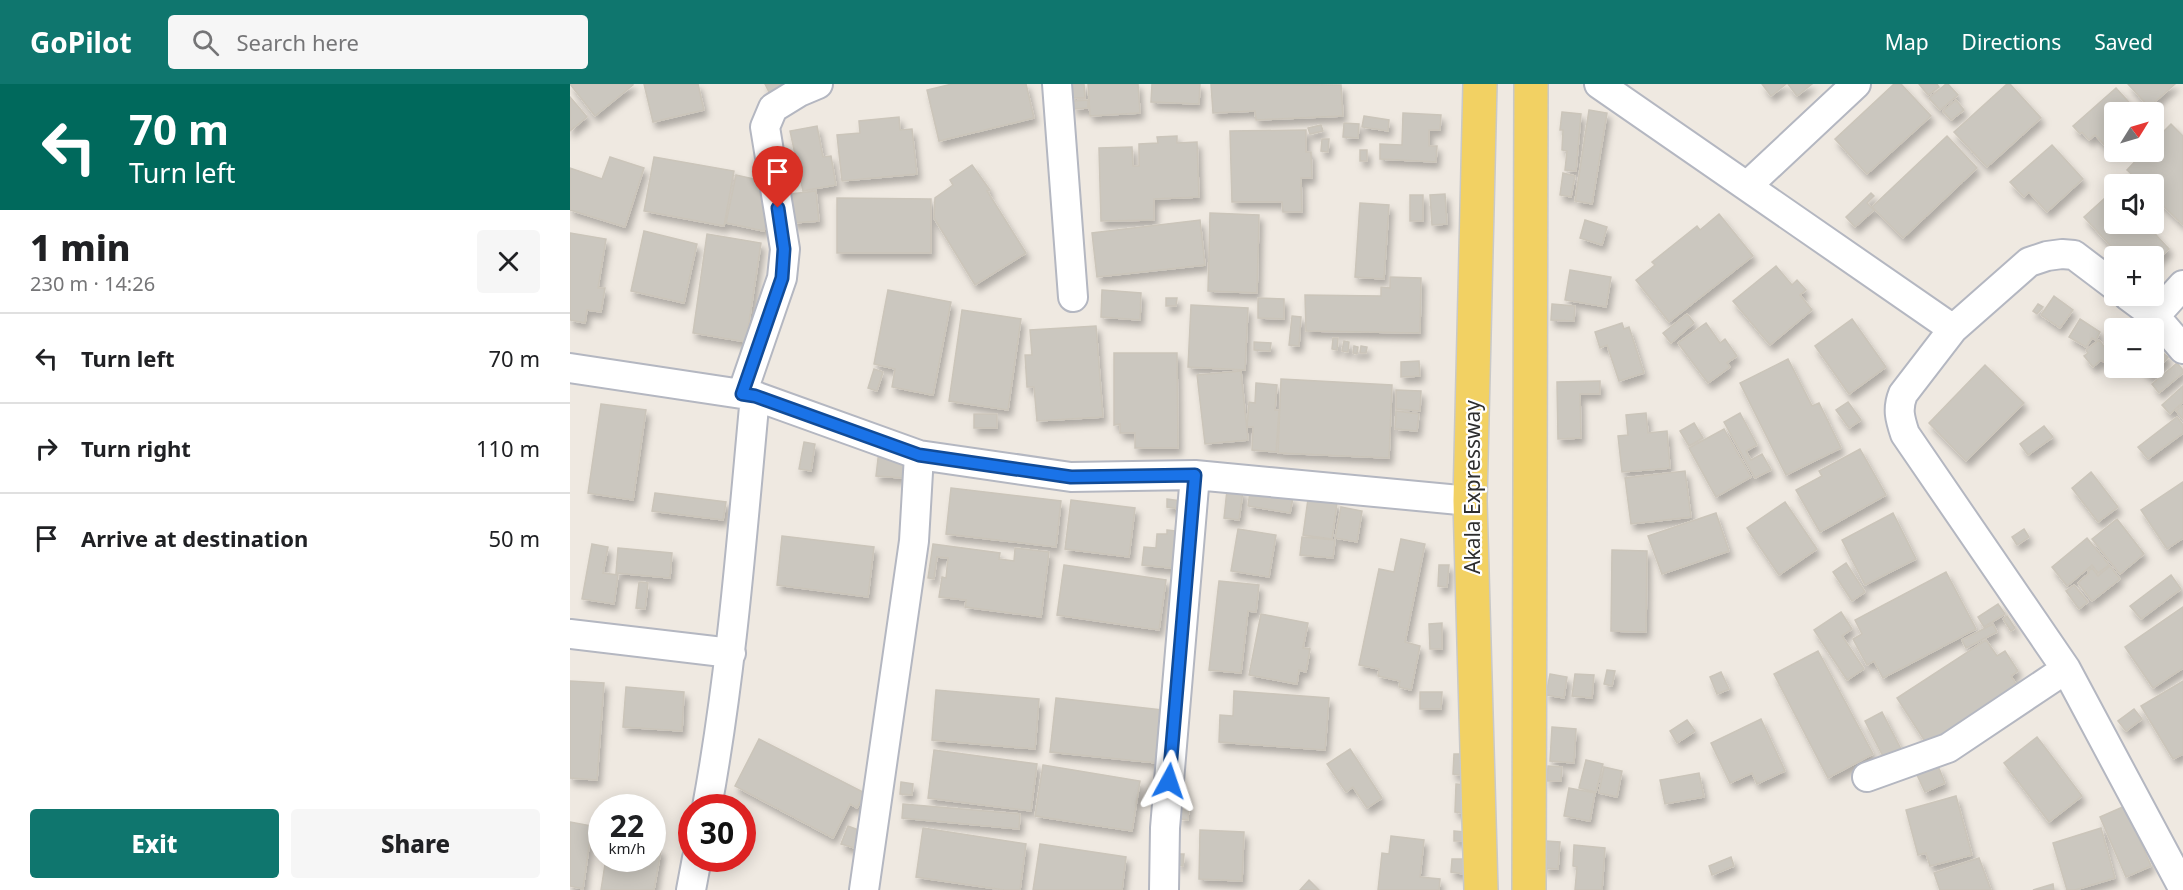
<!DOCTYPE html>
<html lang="en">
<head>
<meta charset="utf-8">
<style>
  :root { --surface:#fff; --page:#f6f6f6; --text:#202124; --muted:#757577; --line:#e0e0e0; --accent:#0f766e }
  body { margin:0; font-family:"Noto Sans",sans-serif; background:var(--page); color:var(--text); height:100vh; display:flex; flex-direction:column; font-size:22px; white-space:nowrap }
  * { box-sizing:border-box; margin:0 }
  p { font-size:20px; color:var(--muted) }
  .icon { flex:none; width:33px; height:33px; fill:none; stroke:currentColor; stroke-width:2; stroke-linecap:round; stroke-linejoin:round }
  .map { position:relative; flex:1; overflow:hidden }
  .details { display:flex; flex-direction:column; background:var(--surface); width:570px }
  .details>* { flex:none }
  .hud { background:#00695c; color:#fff; overflow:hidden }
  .needle { width:39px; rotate:53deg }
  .buttons { position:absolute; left:1534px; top:18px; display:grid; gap:12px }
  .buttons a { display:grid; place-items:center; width:60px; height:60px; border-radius:6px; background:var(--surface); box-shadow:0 3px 15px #0003; font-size:30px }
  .speed { position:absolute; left:18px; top:710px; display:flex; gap:12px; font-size:30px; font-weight:700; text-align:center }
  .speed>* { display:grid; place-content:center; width:78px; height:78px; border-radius:50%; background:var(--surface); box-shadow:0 3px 15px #0003; line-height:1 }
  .speed small { font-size:15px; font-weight:400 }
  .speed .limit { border:9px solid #d22; background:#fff; color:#111 }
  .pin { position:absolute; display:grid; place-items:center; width:51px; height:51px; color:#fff; margin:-62px -26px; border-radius:50% 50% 50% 0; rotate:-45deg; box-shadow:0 0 6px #0007 }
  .pin .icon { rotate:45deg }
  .me { position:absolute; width:66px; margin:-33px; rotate:5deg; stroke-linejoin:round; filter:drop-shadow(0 0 4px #0008) }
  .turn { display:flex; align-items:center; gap:21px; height:126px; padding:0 30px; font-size:27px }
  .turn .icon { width:78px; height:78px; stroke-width:2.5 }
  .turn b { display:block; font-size:42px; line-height:51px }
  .round { display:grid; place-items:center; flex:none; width:63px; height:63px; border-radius:6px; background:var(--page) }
  .summary { display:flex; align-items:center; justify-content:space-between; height:102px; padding:0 30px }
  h1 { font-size:36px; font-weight:800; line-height:45px }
  .button { display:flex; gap:12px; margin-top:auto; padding:12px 30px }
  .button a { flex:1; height:69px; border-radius:6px; background:var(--accent); color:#fff; font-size:24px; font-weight:800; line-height:69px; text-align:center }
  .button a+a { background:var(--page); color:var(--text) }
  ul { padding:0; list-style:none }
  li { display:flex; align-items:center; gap:18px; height:90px; padding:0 30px; border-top:2px solid var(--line) }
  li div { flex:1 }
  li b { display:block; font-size:22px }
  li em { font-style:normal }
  header { display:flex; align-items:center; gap:36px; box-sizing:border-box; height:84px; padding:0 30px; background:var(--accent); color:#fff }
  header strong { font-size:28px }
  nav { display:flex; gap:33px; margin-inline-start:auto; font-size:21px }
  .search { width:420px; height:54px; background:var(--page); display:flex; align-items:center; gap:15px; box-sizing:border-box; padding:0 21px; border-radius:6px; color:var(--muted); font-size:22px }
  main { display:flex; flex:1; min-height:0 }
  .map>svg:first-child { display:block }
  .building { fill:#cbc7bf; stroke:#cbc5ba; stroke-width:1.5; filter:url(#shadow) }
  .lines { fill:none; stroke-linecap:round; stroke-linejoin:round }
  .street-casing { stroke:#b4b7c1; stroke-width:32 }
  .primary-casing { stroke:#c9c9c9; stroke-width:36 }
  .street { stroke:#fff; stroke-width:28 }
  .primary { stroke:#f2d163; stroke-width:33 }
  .route-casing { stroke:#114b97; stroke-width:15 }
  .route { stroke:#1a73e8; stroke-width:10 }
  .labels { text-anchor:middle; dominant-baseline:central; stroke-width:4.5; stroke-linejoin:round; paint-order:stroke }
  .street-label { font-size:21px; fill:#2e2e2e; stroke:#fff }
</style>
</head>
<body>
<header>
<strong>GoPilot</strong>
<div class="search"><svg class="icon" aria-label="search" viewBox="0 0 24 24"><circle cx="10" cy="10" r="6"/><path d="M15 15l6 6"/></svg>Search here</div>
<nav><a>Map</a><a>Directions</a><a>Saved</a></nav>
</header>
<main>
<section class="details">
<div class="hud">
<div class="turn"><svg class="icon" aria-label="left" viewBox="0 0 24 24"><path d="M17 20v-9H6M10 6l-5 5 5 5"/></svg><div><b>70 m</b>Turn left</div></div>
</div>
<div class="summary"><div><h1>1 min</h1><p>230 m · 14:26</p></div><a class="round"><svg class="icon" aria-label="close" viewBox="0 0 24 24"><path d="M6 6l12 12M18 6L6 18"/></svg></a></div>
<ul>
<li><svg class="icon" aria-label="left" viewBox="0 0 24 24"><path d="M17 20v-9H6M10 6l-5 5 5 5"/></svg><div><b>Turn left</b></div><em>70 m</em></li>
<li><svg class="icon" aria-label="right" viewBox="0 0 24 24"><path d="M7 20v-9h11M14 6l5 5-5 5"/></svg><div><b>Turn right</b></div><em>110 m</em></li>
<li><svg class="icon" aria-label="arrive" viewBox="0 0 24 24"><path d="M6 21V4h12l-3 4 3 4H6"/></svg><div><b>Arrive at destination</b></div><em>50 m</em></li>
</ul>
<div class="button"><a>Exit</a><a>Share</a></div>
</section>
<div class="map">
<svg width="1613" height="806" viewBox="0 0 1613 806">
  <defs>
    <filter id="shadow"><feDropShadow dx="3.5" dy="6" stdDeviation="3" flood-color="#0004"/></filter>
  </defs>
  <rect width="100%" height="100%" fill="#efe9e1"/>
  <path class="building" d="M0 0H63V1L25 32Z
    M74 0H128L134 26 83 38Z
    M195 0H213L218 10 203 16Z
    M382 0H456L464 34 369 57 357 6Z
    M501 0H514L515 14H502Z
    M518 0H568L570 29 520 32Z
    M582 0H630L629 20 581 18Z
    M641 0 771 1 773 32 686 36 685 27 643 29Z
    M1192 0H1216L1201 12Z
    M1218 0H1242L1227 12Z
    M1324 0H1331L1361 32 1297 90 1265 55Z
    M1349 0H1367L1369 3 1358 11Z
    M1376 0H1378L1388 11 1370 26 1359 14Z
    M1437 0H1440L1471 34 1417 83 1384 48Z
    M1558 0H1605L1579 23Z
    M1546 4 1568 28H1545V63L1540 67 1525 51 1519 56 1512 48 1510 50 1503 42Z
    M0 13 17 33 0 47Z
    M518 16V24L504 25 503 17Z
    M1386 16 1394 26 1381 36 1373 27Z
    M1019 26 1037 29 1022 120 1005 117Z
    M992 28 1011 30 1006 87 995 86 997 67 992 66 993 46H990Z
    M833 29 871 31 870 46H859V62H867L866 78 810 75V60L832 61Z
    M794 32 819 36 818 47 792 43Z
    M329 33 330 46 342 45 347 90 272 97 267 51 290 49 289 37Z
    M774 39 789 40 788 54 773 53Z
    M1601 40 1613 52V141L1584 113V100H1572L1557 86 1574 68H1584V57Z
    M751 41 753 47 740 50 738 44Z
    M247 42 253 73 261 72 266 101 233 107 220 47Z
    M736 46V68H741L742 94H731L732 128H713L712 118H662L660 47Z
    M607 52V59L627 58 629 113 584 115V136L531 137 529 64 562 63 563 82H569V60L588 59 587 53Z
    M1377 52 1407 84 1333 154 1302 123Z
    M752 55H759L758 68 751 67Z
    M1482 61 1513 95 1477 128 1459 108 1454 113 1440 98Z
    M790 66H797V77H790Z
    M40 73 74 84 55 143 0 126V84L32 95Z
    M84 73 164 87 154 142 74 127Z
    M402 81 420 106 417 107 456 169 405 201 364 134 365 114 383 101 380 96Z
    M993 89 1005 92 1001 113 990 111Z
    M166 91 193 97 190 111 197 113 199 125 194 147 156 139Z
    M1545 105V140H1576L1599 165 1584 179V172H1550L1514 133Z
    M246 107 249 137 223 139 220 110Z
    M1301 109 1304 112 1297 119 1304 126 1285 143 1276 133Z
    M875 110 877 140 862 141 860 111Z
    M840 111H853V137H840Z
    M267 114 361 115V169H267Z
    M790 119 819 121 814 195 785 193Z
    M640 129 689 131 687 209 638 207Z
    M1149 130 1183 172 1099 238 1066 196 1085 181 1082 178 1127 142 1130 146Z
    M630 136 635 181 527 193 522 149Z
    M1015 136 1037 143 1032 161 1010 154Z
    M74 147 127 160 114 219 61 207Z
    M0 149 36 155 28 204H35L31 228 17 226 15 239 0 236Z
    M137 150 191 159 176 258 123 249Z
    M1206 182 1222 201 1227 196 1236 206 1230 211 1242 226 1200 261 1163 217Z
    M1000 186 1041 193 1036 223 995 216Z
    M820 193 851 194 850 249 736 247 735 211 811 212V203L820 204Z
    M318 206 381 218 363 311 322 303 325 285 304 280Z
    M532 206 571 209 570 236 531 233Z
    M1484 212 1503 226 1490 244 1471 231Z
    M596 214H607L606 222H596Z
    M688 214 714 215V235L688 234Z
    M982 220 1005 222 1004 237 981 236Z
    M1468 220 1473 223 1467 230 1463 227Z
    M621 221 678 224 675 286 618 283Z
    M392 226 451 235 438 326 379 317Z
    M1117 230 1124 239 1101 259 1093 249Z
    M722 232 731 233 729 262 719 261Z
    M1282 235 1316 283 1279 310 1245 262Z
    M1510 235 1530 248 1526 256 1522 254 1516 263 1499 253Z
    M1052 239 1054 245 1059 243 1074 289 1049 297 1037 261 1030 264 1025 248Z
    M1136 239 1150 259 1155 255 1167 272 1157 279 1160 283 1138 299 1108 259Z
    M526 242 533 333 467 337 464 303H457L455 271H462L460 246Z
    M763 254H768L767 266 762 265Z
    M1529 256 1541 272 1534 278 1531 276 1523 283 1514 272 1518 269 1516 266Z
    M774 257 779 258 778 268 772 267Z
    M684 258 701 259 700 267 684 266Z
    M784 262 788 263 787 270 783 269Z
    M791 262 797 263 796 269H790Z
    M1584 262 1598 273 1581 293 1571 284H1584Z
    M544 269H607L608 364H565V349H550V340L544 341Z
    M1218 275 1242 322 1249 319 1271 364 1216 391 1170 299Z
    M849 277 850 292 831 293V278Z
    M1607 279 1613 286V289L1589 309 1582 300Z
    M1415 281 1454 319 1396 377 1359 339Z
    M304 285 313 288 307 307 298 304Z
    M671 287 678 356 635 360 627 291Z
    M711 295 822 301 819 374 708 369Z
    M1030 297V310H1010L1011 354 988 355 987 298Z
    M686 299 707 301 705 326H709L706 368 682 366 683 343H677L679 318 685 319Z
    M1613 302V318L1600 330 1592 321Z
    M826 306 851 307 850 327 826 325Z
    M1278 318 1291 336 1279 344 1266 326Z
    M31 320 76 326 63 416 18 409Z
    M1613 322V335L1606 327Z
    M826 327 849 330 847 347 825 345Z
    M1076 329 1078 349 1097 347 1100 384 1052 388 1048 352 1058 351 1056 331Z
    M1170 329 1187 361 1176 367 1181 376 1192 370 1201 386 1185 394 1154 338Z
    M404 330H427V344H404Z
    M1607 333 1613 341V349L1578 375 1568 363Z
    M1124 339 1133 354 1119 362 1110 347Z
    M1474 342 1483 353 1458 371 1450 360Z
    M1154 345 1181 393 1146 413 1119 364Z
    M234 358 245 360 241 387 229 385Z
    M1290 365 1316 411 1250 448 1226 406 1252 392 1249 387Z
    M309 366 335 369 333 394 306 392Z
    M1115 387 1121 433 1061 440 1055 394Z
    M1521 388 1548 423 1528 438 1502 404Z
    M1613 398V454L1597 465 1571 426Z
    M381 404 491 417 486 463 376 450Z
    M657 406 673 407 669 436 654 434Z
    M680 407 723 414 720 429 678 422Z
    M85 409 156 418 153 436 82 427Z
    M597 415 611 417 610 425 597 423Z
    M738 415 767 419 762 455 733 451Z
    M501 416 565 424 559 473 495 465Z
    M1215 418 1247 465 1209 491 1177 444Z
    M771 423 792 427 787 458 765 454Z
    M1146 429 1159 467 1092 490 1078 452Z
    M1323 429 1346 475 1295 501 1272 456Z
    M1547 435 1574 470 1550 490 1522 455Z
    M668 445 706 451 699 493 661 487Z
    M1454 445 1459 453 1447 461 1442 453Z
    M597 446 614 448 610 485 572 481 574 463 586 464 587 450H597Z
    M212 452 304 463 298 513 207 501Z
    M732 453 765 456 763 474 730 471Z
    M1517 454 1539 481 1528 489 1522 481 1497 502 1482 483Z
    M831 455 855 460 835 558 850 562 841 606 829 603 830 597 808 592 809 585 789 581 809 485 824 488Z
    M22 460 38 463 33 489 48 491 44 520 12 515Z
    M363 460 430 469 429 475 444 477 445 464 479 468 471 533 395 523 396 516 369 513 372 493 376 494 378 474 367 473 364 495 358 494Z
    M48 464 102 469 100 494 46 489Z
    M1042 466 1077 467 1076 548 1041 547Z
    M1276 479 1295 508 1282 517 1263 488Z
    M494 481 596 496 589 546 487 531Z
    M869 481H879L877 503 868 502Z
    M1540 482 1550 495 1522 517 1508 499 1519 489 1518 487 1522 484 1528 492Z
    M1376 488 1406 545 1313 594 1304 577 1297 581 1283 555 1292 550 1285 536Z
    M1601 491 1611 505 1571 535 1560 522Z
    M649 497 689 501 686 528 678 527 671 589 639 586Z
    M69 498 78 499 75 525 66 524Z
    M1504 501 1518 518 1509 525 1496 507Z
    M1428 520 1435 530 1414 543 1408 533Z
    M1613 523V584L1583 604 1555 563Z
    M1271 528 1282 545 1272 552 1294 585 1277 596 1244 546Z
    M691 530 738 539 733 564 740 565 736 588 729 586 727 600 679 591Z
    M1437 532 1445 544 1441 547 1433 535Z
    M872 539V565H860L859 540Z
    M1423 540 1427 548 1396 564 1392 556Z
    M1416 556 1427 572 1435 567 1448 587 1441 592 1450 607 1360 665 1327 614Z
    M1248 567 1303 670 1258 694 1204 590Z
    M1037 586 1045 587 1042 602 1034 600Z
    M1151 588 1159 605 1147 610 1140 593Z
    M980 590 997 593 994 614 976 611Z
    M1005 590 1024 591 1022 614 1002 612Z
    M0 597 34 599 27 696 0 694Z
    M1613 597V670L1603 675 1571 622Z
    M56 603 114 608 112 647 53 643Z
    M366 606 469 615 465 665 362 656Z
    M664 607 759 614 755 666 649 658 650 631 663 632Z
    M850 608H872L871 625H850Z
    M486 614 592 626 587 679 480 668Z
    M1564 625 1572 635 1556 647 1548 637Z
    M1312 628 1334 671 1317 680 1295 637Z
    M1191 635 1215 687 1187 700 1182 689 1160 699 1141 659Z
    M1117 636 1125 647 1107 659 1100 647Z
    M982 643 1006 645 1004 679 980 677Z
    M1467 653 1512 712 1479 738 1434 679Z
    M189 655 295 709 287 724 280 720 263 754 165 702Z
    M780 665 812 714 797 724 783 703 776 708 757 680Z
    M364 666 467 680 461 727 358 714Z
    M884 670H890V691L883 690Z
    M1016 676 1033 680 1026 708 1009 704Z
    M473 681 570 697 562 747 465 732Z
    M978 682 992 683 991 697H977Z
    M1368 682 1375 699 1355 708 1347 691Z
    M1034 683 1052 687 1047 713 1029 709Z
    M1129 689 1134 713 1095 720 1090 696Z
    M331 698 343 700 342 711 330 710Z
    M886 700 897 701 895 729 885 728Z
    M999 704 1025 709 1020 737 994 732Z
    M1386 712 1402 771 1360 782 1356 769 1348 771 1336 726Z
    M611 719 619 720 618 736 610 735Z
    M333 720 450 730 449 745 332 734Z
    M1555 722 1581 782 1556 793 1530 733Z
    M0 738 22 742 13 805 0 802Z
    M278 742 291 747 285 764 271 760Z
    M353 744 456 760 450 806H434L346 793Z
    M1531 744 1545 794 1505 806H1497L1483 759Z
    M630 746 674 748 672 797 629 795Z
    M884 747 894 748V757H884Z
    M821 752 854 756 850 793 870 795 869 806H808L812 769 819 770Z
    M976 757 990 758 988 785 974 784Z
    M470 760 556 773 552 806H463Z
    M1004 761 1035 764 1032 806H1005L1007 783 1003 782Z
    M82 764 91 766 84 806H31L36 774H82Z
    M609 770H614L613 782 608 781Z
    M1161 773 1164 782 1142 791 1139 782Z
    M1409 774 1421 806H1370L1364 789Z
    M882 775H895L894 790 881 788Z
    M739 796 749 806H730Z
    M1483 800 1484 806H1463Z"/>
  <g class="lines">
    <g class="street-casing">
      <path id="street" d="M487 0 503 213
        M1029 0 1383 245
        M1177 102 1286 0
        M1545 202 1504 171 1492 170 1477 172 1459 178 1383 245 1333 310C1327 325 1330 335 1335 350L1496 585 1613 804
        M1558 212 1585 232 1613 265
        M1585 232 1613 201
        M0 284 185 312 349 371 501 393 625 391 900 417
        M172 310 212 194 215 165 195 43 203 24 229 8 248 0
        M0 550 161 569
        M1297 693 1378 664 1496 585
        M137 723C162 587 172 450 185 312
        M121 806 127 774
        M294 806 344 457 349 371
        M594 806 595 744 625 391"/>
    </g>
    <g class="primary-casing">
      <path id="primary" d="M910 0 900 417 911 806
        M959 806 961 0"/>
    </g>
    <use href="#street" class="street"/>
    <use href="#primary" class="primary"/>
  </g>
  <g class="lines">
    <g class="route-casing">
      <path id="route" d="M208 124 214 165 212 194 172 310 185 312 349 371 501 393 625 391 599 697"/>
    </g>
    <use href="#route" class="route"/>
  </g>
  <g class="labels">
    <g class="street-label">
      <text transform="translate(902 403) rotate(-90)">Akala Expressway</text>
    </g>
  </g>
</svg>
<div class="buttons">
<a><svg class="needle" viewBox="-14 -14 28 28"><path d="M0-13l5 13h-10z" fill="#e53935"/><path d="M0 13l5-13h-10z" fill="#757577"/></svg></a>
<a><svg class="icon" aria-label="sound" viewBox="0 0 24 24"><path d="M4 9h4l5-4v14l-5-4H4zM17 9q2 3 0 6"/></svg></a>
<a>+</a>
<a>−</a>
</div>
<div class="speed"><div>22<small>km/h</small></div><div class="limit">30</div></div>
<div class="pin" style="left:208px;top:124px;background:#d93025"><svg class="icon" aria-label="arrive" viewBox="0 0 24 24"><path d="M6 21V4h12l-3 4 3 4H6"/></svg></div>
<svg class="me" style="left:599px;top:697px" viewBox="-20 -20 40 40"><path d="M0-17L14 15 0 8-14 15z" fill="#1a73e8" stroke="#fff" stroke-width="4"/></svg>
</div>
</main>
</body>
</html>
